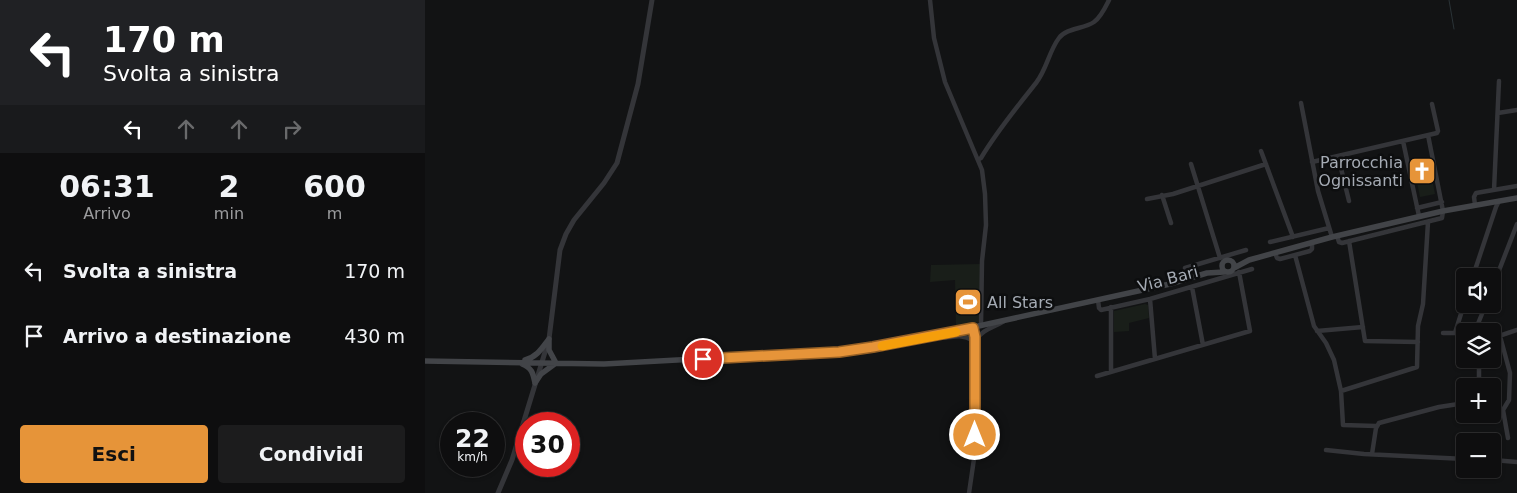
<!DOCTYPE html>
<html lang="it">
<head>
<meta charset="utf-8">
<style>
  :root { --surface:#0e0e0f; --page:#1c1c1d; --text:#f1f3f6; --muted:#9b9c9e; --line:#2e2e2f; --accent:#e69439 }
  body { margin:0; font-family:"DejaVu Sans",sans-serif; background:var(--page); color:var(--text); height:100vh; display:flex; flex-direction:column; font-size:19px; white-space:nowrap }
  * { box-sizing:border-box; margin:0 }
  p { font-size:16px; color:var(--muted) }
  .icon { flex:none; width:28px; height:28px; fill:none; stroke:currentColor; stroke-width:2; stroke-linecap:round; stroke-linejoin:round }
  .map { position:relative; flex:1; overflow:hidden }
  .details { display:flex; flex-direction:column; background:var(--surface); width:425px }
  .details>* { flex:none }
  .top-card { background:#202124; color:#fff; overflow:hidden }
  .tools { position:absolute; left:1031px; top:268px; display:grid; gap:10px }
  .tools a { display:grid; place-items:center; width:45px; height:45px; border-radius:5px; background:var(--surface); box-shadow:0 1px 4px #0004,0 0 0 1px var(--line); font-size:25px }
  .speed { position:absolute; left:15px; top:412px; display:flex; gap:10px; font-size:25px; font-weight:700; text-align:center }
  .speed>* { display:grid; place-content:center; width:65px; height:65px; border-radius:50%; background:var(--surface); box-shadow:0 1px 4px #0004,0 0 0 1px var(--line); line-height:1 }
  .speed small { font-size:12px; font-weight:400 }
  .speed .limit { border:8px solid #d22; background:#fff; color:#111 }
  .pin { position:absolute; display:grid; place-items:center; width:42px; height:42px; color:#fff; margin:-21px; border:2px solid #fff; border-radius:50%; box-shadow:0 1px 5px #0007 }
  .me { position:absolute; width:55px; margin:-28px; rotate:0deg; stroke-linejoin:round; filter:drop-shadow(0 0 4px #0008) }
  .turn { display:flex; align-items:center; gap:18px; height:105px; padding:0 20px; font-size:22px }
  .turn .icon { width:65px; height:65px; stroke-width:2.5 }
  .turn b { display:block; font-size:35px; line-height:42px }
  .lanes { display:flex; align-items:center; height:48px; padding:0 20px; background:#0003; justify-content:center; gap:25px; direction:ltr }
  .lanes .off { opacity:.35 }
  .eta { display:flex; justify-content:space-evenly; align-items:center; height:85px; text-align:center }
  .eta b { font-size:30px; font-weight:700; line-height:35px }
  .action { display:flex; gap:10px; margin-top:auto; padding:10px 20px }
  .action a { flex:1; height:58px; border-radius:5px; background:var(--accent); color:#111; font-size:20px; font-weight:700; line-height:58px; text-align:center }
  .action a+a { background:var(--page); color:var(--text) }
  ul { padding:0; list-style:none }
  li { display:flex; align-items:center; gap:15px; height:65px; padding:0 20px }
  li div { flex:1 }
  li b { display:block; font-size:19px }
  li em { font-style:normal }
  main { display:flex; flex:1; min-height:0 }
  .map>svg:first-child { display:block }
  .green { fill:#191e19 }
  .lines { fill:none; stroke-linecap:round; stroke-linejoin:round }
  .stream { stroke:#2a3337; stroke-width:1 }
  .minor { stroke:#343539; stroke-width:4.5 }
  .tertiary { stroke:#343539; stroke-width:5 }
  .secondary { stroke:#424448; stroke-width:5.5 }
  .route-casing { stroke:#966025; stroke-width:12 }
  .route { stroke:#e69439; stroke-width:9 }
  .slow { stroke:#f59e0b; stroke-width:9 }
  .labels { text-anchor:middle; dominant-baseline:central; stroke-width:5; stroke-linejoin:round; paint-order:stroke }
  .poi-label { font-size:16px; fill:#a5abb4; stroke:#0d0e0f; text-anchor:end }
  .street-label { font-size:16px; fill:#a5abb4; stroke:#0d0e0f }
</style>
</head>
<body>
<main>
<section class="details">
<div class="top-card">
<div class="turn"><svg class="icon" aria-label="left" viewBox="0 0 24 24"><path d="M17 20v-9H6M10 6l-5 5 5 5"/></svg><div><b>170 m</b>Svolta a sinistra</div></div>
<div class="lanes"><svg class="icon" aria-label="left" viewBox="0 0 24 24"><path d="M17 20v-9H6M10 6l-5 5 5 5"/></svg><svg class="icon off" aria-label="ahead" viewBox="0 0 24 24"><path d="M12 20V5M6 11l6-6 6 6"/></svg><svg class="icon off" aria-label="ahead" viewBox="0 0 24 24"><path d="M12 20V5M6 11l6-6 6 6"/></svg><svg class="icon off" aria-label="right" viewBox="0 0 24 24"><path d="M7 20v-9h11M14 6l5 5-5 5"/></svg></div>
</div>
<div class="eta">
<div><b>06:31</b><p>Arrivo</p></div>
<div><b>2</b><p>min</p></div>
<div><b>600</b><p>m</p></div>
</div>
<ul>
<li><svg class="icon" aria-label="left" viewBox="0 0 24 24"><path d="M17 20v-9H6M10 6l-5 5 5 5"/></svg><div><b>Svolta a sinistra</b></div><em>170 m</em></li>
<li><svg class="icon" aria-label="arrive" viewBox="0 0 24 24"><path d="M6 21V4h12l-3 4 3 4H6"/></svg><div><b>Arrivo a destinazione</b></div><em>430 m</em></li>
</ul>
<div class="action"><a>Esci</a><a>Condividi</a></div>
</section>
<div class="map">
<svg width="1092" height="493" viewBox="0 0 1092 493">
  <rect width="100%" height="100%" fill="#121314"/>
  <path class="green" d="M1005 169 1010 194 995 197 990 172Z
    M555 264V322L531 328 530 280 505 282 506 265Z
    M720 304 723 305 724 318 704 323V331L689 332V311Z"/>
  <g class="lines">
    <path class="stream" d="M1024 0 1029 29"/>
    <path class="minor" d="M505 0 509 38 520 82 557 170 560 194 561 225 557 261 556 326
      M876 103 893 191 907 237
      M1073 113 1092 110
      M978 141 994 216
      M836 151 868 237
      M913 156 924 201
      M553 160 556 158C572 131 592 107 611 83 622 69 624 51 634 38 641 28 659 29 669 22 676 17 680 8 684 0
      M887 162 1012 133 1013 131 1007 104
      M766 164 795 258
      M1069 190 1074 81
      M737 195 746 223
      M722 199 748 194 841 164
      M1050 205 1049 197 1051 193 1092 186
      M992 208 1017 202
      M912 236 914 242 917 243 1017 218 1018 211 1003 135
      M924 241 940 341 993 342
      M845 242 904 228
      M850 253 852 258 855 259 885 251 887 249V243
      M870 255 889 326 901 343 909 360 916 391 918 425 951 426
      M760 268 821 250
      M1048 276 1071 207 1074 201
      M1068 286 1092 224
      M767 287 778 345
      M725 299 730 359
      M673 300 674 308 676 310 725 299 827 269
      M892 331 938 327
      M1050 331 1061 304
      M1054 331V330
      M1018 333H1040
      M1030 333 1040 301
      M1068 336 1071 337 1092 330
      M1075 336 1085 373 1084 400 1078 410 1083 438
      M510 337C524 340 534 332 547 340L548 346
      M551 340C558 329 568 328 579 321
      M686 372V307
      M672 376 825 331 814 272
      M1054 386V359
      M916 391 992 367 993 326 998 304 1003 222
      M901 450 939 454 1040 459
      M947 454 951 428 954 423 1014 407 1040 403
      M1068 460 1092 462
      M544 493 550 452V337L548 328"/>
    <path class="tertiary" d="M73 493 87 460 124 339 135 250 141 234 149 220 179 183 192 163 213 84 227 0"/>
    <path class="secondary" d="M797 266a6 6 0 1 1 12 0a6 6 0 1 1-12 0Z
      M809 268 824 260 907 237 1018 211 1092 198
      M100 360C112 357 117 348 124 339
      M0 361 179 364 414 351 448 347 508 336 745 284 782 273 799 272
      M97 364C107 368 108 373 110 383
      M110 383 116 374 131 363 124 350V339"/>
  </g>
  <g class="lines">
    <g class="route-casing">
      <path id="route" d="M278 359 414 352 448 347 548 328 550 337V435"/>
    </g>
    <use href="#route" class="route"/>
    <path class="slow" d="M457 346 531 332"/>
  </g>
  <defs>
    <g id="church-square" transform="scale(1.4375)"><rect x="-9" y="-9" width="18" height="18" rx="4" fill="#e69439" stroke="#0d0e0f"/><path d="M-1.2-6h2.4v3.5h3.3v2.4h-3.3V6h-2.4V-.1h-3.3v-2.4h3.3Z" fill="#fff"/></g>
    <g id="stadium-square" transform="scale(1.4375)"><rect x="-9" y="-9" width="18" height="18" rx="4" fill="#e69439" stroke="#0d0e0f"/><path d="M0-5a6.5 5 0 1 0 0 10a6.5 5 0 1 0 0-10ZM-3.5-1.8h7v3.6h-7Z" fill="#fff"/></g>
  </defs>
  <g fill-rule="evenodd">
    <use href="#church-square" x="997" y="171"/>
    <use href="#stadium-square" x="543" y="302"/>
  </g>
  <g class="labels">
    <g class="poi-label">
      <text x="978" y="162">Parrocchia<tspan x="978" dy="18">Ognissanti</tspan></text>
      <text x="562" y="302" text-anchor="start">All Stars</text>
    </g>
    <g class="street-label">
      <text transform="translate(743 279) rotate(-15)">Via Bari</text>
    </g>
  </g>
</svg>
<div class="tools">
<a><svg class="icon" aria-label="sound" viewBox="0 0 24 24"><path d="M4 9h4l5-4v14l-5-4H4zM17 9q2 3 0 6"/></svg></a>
<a><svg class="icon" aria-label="layers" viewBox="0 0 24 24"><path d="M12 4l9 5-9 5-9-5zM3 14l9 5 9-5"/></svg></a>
<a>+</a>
<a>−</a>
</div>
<div class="speed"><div>22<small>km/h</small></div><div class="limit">30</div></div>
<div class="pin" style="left:278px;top:359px;background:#d93025"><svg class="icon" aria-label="arrive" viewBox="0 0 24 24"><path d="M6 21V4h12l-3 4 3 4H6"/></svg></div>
<svg class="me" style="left:550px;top:435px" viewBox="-20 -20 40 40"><circle r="17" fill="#e69439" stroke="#fff" stroke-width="3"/><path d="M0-11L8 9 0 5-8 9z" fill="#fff"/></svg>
</div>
</main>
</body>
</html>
